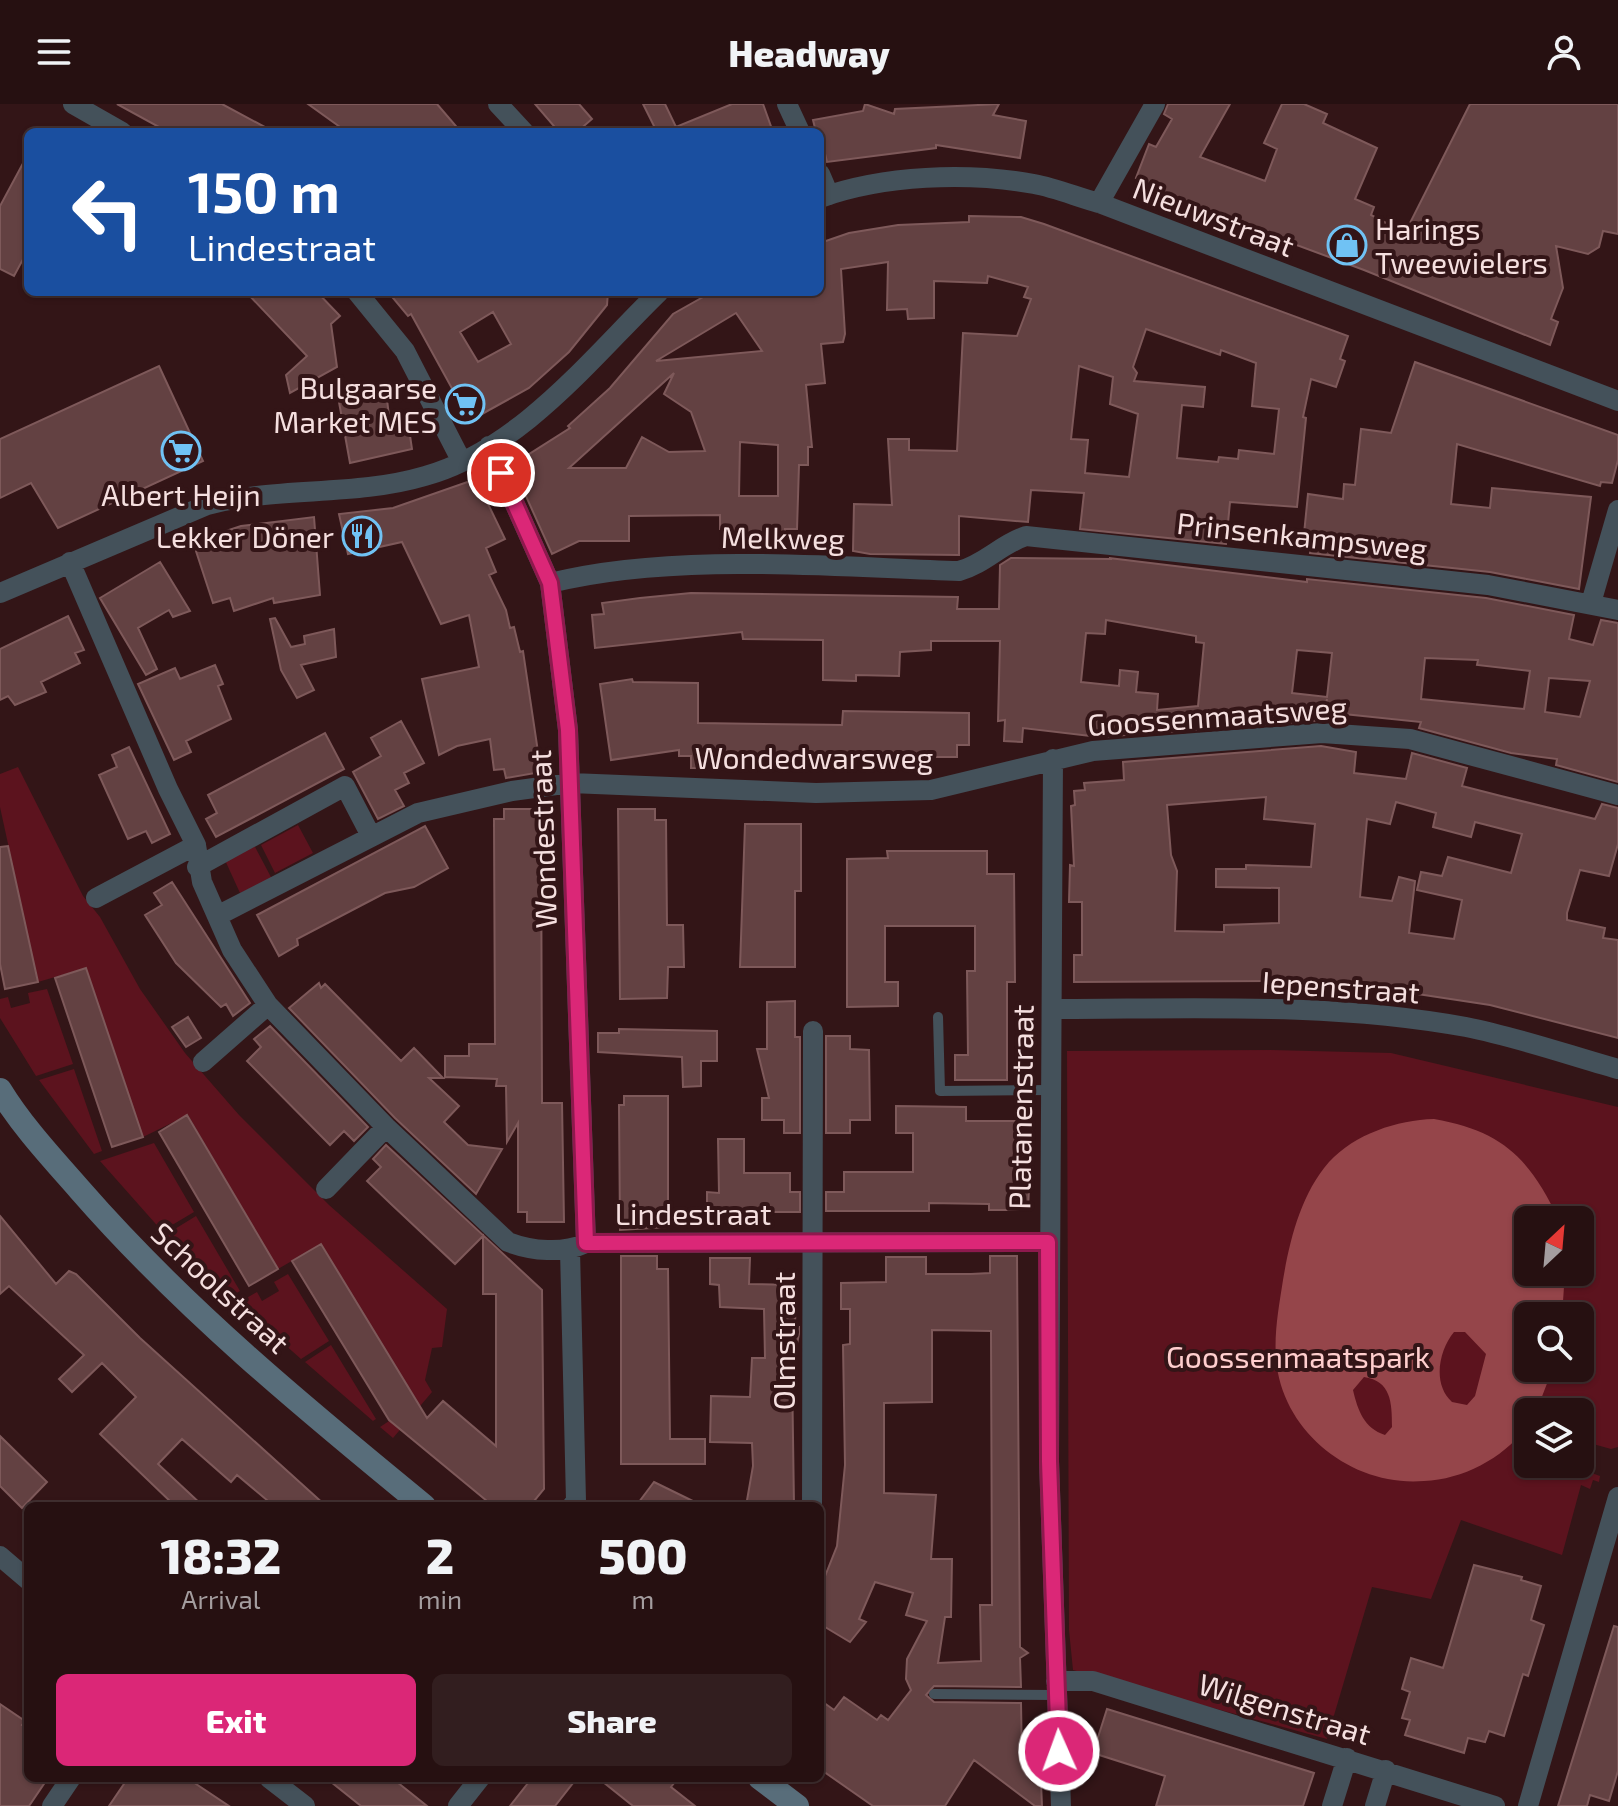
<!DOCTYPE html>
<html lang="en">
<head>
<meta charset="utf-8">
<style>
  :root { --surface:#261011; --page:#321e1f; --text:#f1f3f6; --muted:#a49d9f; --line:#423031; --accent:#db2777 }
  body { margin:0; font-family:"Exo 2",sans-serif; background:var(--page); color:var(--text); height:100vh; display:flex; flex-direction:column; font-size:30px; white-space:nowrap }
  * { box-sizing:border-box; margin:0 }
  p { font-size:26px; color:var(--muted) }
  .icon { flex:none; width:44px; height:44px; fill:none; stroke:currentColor; stroke-width:2; stroke-linecap:round; stroke-linejoin:round }
  .map { position:relative; flex:1; overflow:hidden }
  .drawer { position:absolute; left:24px; top:1398px; width:800px; height:280px; display:flex; flex-direction:column; background:var(--surface); border-radius:12px; box-shadow:0 2px 6px #0004,0 0 0 2px var(--line) }
  .drawer>* { flex:none }
  .top-card { position:absolute; left:24px; top:24px; width:800px; height:168px; border-radius:12px; box-shadow:0 2px 6px #0004,0 0 0 2px var(--line); background:#1a4fa0; color:#fff; overflow:hidden }
  .needle { width:52px; rotate:26deg }
  .tools { position:absolute; left:1514px; top:1102px; display:grid; gap:16px }
  .tools a { display:grid; place-items:center; width:80px; height:80px; border-radius:12px; background:var(--surface); box-shadow:0 2px 6px #0004,0 0 0 2px var(--line); font-size:40px }
  .pin { position:absolute; display:grid; place-items:center; width:68px; height:68px; color:#fff; margin:-34px; border:4px solid #fff; border-radius:50%; box-shadow:0 2px 8px #0007 }
  .me { position:absolute; width:88px; margin:-44px; rotate:358deg; stroke-linejoin:round; filter:drop-shadow(0 0 6px #0008) }
  .turn { display:flex; align-items:center; gap:28px; height:168px; padding:0 32px; font-size:36px }
  .turn .icon { width:104px; height:104px; stroke-width:2.5 }
  .turn b { display:block; font-size:56px; line-height:68px }
  .eta { display:flex; justify-content:space-evenly; align-items:center; height:136px; text-align:center }
  .eta b { font-size:48px; font-weight:800; line-height:56px }
  .action { display:flex; gap:16px; margin-top:auto; padding:16px 32px }
  .action a { flex:1; height:92px; border-radius:12px; background:var(--accent); color:#fff; font-size:32px; font-weight:800; line-height:92px; text-align:center }
  .action a+a { background:var(--page); color:var(--text) }
  header { display:flex; justify-content:space-between; align-items:center; height:104px; padding:0 32px; background:var(--surface); font-size:36px; font-weight:800 }
  .map>svg:first-child { display:block }
  .green { fill:#5c131e; fill-rule:evenodd }
  .water { fill:#95454a; fill-rule:evenodd }
  .building { fill:#634142; stroke:#7e595a; stroke-width:2; fill-rule:evenodd }
  .lines { fill:none; stroke-linecap:round; stroke-linejoin:round }
  .lane { stroke:#44515a; stroke-width:10 }
  .street { stroke:#44515a; stroke-width:20 }
  .secondary { stroke:#586d7a; stroke-width:24 }
  .route-casing { stroke:#8e194d; stroke-width:20 }
  .route { stroke:#db2777; stroke-width:14 }
  .labels { text-anchor:middle; dominant-baseline:central; stroke-width:8; stroke-linejoin:round; paint-order:stroke }
  .street-label { font-size:30px; fill:#f5dfdf; stroke:#331517 }
  .poi-label { font-size:30px; fill:#f5dfdf; stroke:#331517; text-anchor:end }
  .park-label { font-size:30px; fill:#ffcece; stroke:#331517 }
</style>
</head>
<body>
<header><svg class="icon" aria-label="menu" viewBox="0 0 24 24"><path d="M4 6h16M4 12h16M4 18h16"/></svg>Headway<svg class="icon" aria-label="person" viewBox="0 0 24 24"><circle cx="12" cy="8" r="4"/><path d="M4 21q1-7 8-7t8 7"/></svg></header>
<div class="map">
<svg width="1618" height="1702" viewBox="0 0 1618 1702">
  <rect width="100%" height="100%" fill="#331517"/>
  <path class="green" d="M18 663 83 792 100 813 140 885 185 949 239 1011 329 1101 447 1205 442 1243 432 1244 425 1276 432 1288 393 1334 380 1323 389 1317 321 1140 278 1165 188 1011 143 1033 86 864 38 878 0 703V670Z
    M298 721 313 749 275 769 261 741Z
    M253 739 272 775 240 789 224 754Z
    M47 885 73 960 36 972 0 914V895L8 893 11 904 30 899 28 889Z
    M1271 946 1391 949 1618 1003V1343L1611 1345 1593 1340 1586 1367 1600 1372 1599 1378 1593 1376 1590 1385 1581 1381 1562 1451 1461 1416 1431 1495 1372 1483 1327 1635 1073 1566 1069 1526 1067 947ZM1528 1116H1580V1168H1528ZM1528 1212H1580V1264H1528ZM1528 1308H1580V1360H1528Z
    M74 965 102 1047 94 1050 39 976Z
    M154 1039 194 1108 162 1127 100 1057Z
    M196 1112 240 1187 230 1193 165 1131Z
    M288 1170 329 1237 301 1255 238 1199 257 1188 262 1197 279 1187 274 1178Z
    M331 1241 376 1315 373 1317 305 1258Z"/>
  <path class="water" d="M1434 1015C1503 1027 1530 1055 1559 1116H1528V1168H1565L1562 1212H1528V1264H1553L1536 1308H1528V1321C1504 1354 1464 1375 1424 1377 1352 1383 1282 1328 1276 1255 1274 1228 1279 1202 1283 1176 1290 1135 1301 1090 1329 1058 1355 1030 1397 1016 1434 1015ZM1454 1228H1465L1486 1250 1475 1292 1467 1301 1452 1298C1432 1280 1439 1246 1454 1228ZM1364 1273C1391 1277 1392 1298 1392 1323L1385 1331C1364 1324 1358 1307 1353 1286Z"/>
  <path class="building" d="M117 0H222L274 28H168Z
    M308 0H437L461 28H347Z
    M535 0H579L592 15 577 28H559Z
    M643 0H665L676 23 732 0H763L773 28H657Z
    M865 0 894 10 895 5 999 0 993 11 1026 17 1020 54 936 41V44L827 58 820 28H816L813 16 863 7Z
    M1168 0H1230L1200 53 1265 77 1277 45 1264 39 1282 0H1304L1327 10 1323 19 1377 44 1355 95 1374 103 1371 111 1405 129 1470 0H1618V130L1603 127 1599 143 1588 150 1556 142 1563 184 1551 215 1558 218 1550 241 1364 166 1143 84 1146 78 1136 74 1149 40 1156 43 1172 15 1164 10Z
    M28 50V146L14 172 0 165V102Z
    M969 112 1021 113 1044 120 1348 232 1340 255 1345 257 1336 283 1311 275 1303 313 1306 314 1297 403 1230 398 1226 440 1080 425 1084 389 1031 386 1028 418 959 412V451L870 450 853 447 854 400 892 401 888 335H909V346L957 347 963 229 1017 232 1031 195 1024 193 1028 183 988 172 987 179 934 177V214L908 215 907 205 887 206 888 158 841 165 845 230 843 238 821 240 825 279 806 281 812 343H808V361H799L797 425H785V437L732 436V424L720 425V411L629 412V437H579L552 450 512 361 570 324 568 322 610 284 673 210 712 188H820V139L849 129 898 121 969 118ZM736 209 762 247 656 257ZM1146 225 1220 251 1221 246 1256 259 1252 302 1279 305 1274 350 1239 346 1238 355 1219 353 1218 358 1177 354 1182 301 1203 303 1205 283 1134 277 1137 269 1133 263ZM1079 262 1113 273 1110 300 1138 310 1129 373 1085 369 1088 336 1071 335ZM674 269 664 290 691 308 705 347 669 348 642 333 626 364H569ZM740 338 778 341V392H739Z
    M246 188H317L340 212 331 220 337 263 290 289 286 271 307 252Z
    M388 188H608L607 201 569 248 529 284 482 310 474 292 460 299 411 210 408 212ZM493 208 511 240 478 258 460 228Z
    M1415 258 1618 331V356L1612 379 1601 378 1600 382 1457 340 1451 400 1490 404 1492 384 1591 393 1579 485 1490 468 1310 449 1311 441 1303 440 1308 390 1343 395 1344 380 1355 381 1361 325 1391 329Z
    M159 262 203 357 58 424 31 379 0 394V335Z
    M385 279 390 320 408 318 412 345 350 359 337 287Z
    M476 375 505 435 486 444 496 468 489 471 506 506 510 524 514 523 520 548 523 547 541 668 506 674 504 665 494 666 490 635 457 642 439 651 422 575 479 563 469 511 441 520 402 438 348 450 339 410 393 404Z
    M314 413 320 491 274 499 273 494 234 507 230 494 213 499 193 438 241 422Z
    M1011 454 1112 455 1109 454 1307 478V475L1486 494 1574 511 1569 535 1593 541 1601 516 1618 519V678L1556 661 1557 655 1511 649 1419 624 1421 618 1325 608 1327 595 1324 616 1099 633 1023 624 1022 638 1004 637 1005 616 998 617 1000 537H931V546L900 548 899 572 856 571V577L823 576V536L743 535 742 528 595 544 592 511 604 510 602 499 640 494 691 489 958 493 957 505H999L1000 461ZM1106 516 1196 532V538L1204 539 1198 602 1157 606 1158 590 1136 588 1138 568 1120 566 1119 582 1081 578 1086 529 1105 530ZM1297 546 1332 549 1327 593 1292 589ZM1425 554 1478 556 1477 561 1530 567 1524 605 1421 595ZM1549 574 1590 577 1580 613 1545 608Z
    M160 458 190 507 173 513 169 506 138 524 157 565 146 571 100 494Z
    M68 512 84 546 75 549 80 559 41 578 46 588 15 601 8 592 0 596V545Z
    M275 514 291 543 305 540 304 532 334 525 336 553 301 561 314 586 297 594 281 566 270 515Z
    M215 561 223 580 218 582 231 615 186 637 191 648 174 656 138 580 175 564 180 575Z
    M632 575 633 578 698 579V619L842 621 843 607 969 609V641H957V653H850V665L691 664V652H679V646L611 656 600 580Z
    M401 617 424 659 404 669 409 679 395 686 404 702 378 715 353 668 381 652 371 634Z
    M325 629 344 665 216 733 206 715 217 709 208 691Z
    M1321 642 1356 648 1354 669 1406 675 1412 649 1467 664 1462 682 1501 692 1595 715 1602 700 1618 704V740L1609 772 1580 766 1567 809V816L1605 824 1603 834 1618 836V934L1490 901 1358 881 1295 877 1074 878V851H1082V798H1069L1070 761 1074 762 1071 702 1075 701 1074 687 1085 686 1084 679 1124 676 1123 658ZM1266 693 1264 715 1315 720 1311 763 1246 761V765H1216V783L1279 784V819L1224 821V828L1175 827 1177 767 1171 751 1167 701ZM1396 698 1436 709 1433 723 1471 733 1475 718 1522 730 1511 769 1448 753 1442 772 1421 768 1417 786 1462 796 1454 835 1409 829 1415 777 1399 773 1392 797 1360 793 1367 715 1390 720Z
    M129 643 170 730 152 739 146 727 128 735 99 671 117 663 112 651Z
    M504 705H541L542 999H562L564 1118H527V1108H518V1019L507 1038 506 982H496L497 975 445 973V952H469V940H495L494 715H504Z
    M618 705H655V716H666L667 821H683L684 863H668L667 894 620 895Z
    M745 720H801V787H795V863H740Z
    M425 722 448 764 414 783 385 789 362 801 297 835 298 841 279 852 257 811Z
    M8 742 38 878 5 885 0 860V743Z
    M887 747H987V770H1014L1015 878H1007V976H955V951H968L967 867H975V822H885V878H898V902L847 903V755L888 754Z
    M172 778 250 899 233 912 226 900 221 903 176 859 145 811 162 801 154 789Z
    M86 864 143 1033 112 1043 55 874Z
    M319 879 321 884 325 880 401 957 414 944 443 974H429L459 1002 444 1018 468 1041 502 1045 476 1090 395 1014 289 904Z
    M795 897V933H800V1029H784V1016H762V994H769L757 945H767V898Z
    M188 913 201 934 186 943 172 923Z
    M270 922 368 1023 354 1037 344 1027 330 1041 247 957 261 943 254 935Z
    M619 925 717 927V957H701V982L683 983 682 953 598 948V929H619Z
    M826 932H850V945L869 946 870 1016H850V1029H826Z
    M624 992H668V1123L620 1126 619 1001H624Z
    M896 1002 966 1003V1017H1032L1028 1106H989V1100L929 1099V1107H826V1088H844V1068H913V1029H896Z
    M187 1011 278 1165 249 1182 159 1028Z
    M718 1035H744V1069H790V1088H800V1108H707V1088L719 1089Z
    M386 1041 542 1186 544 1385 530 1402H493L389 1316 292 1157 321 1140 427 1314 443 1297 496 1342V1190H483V1132L455 1160 391 1100 367 1077 381 1063 373 1055Z
    M0 1112 56 1180 69 1167 76 1170 140 1234 326 1402H274L237 1371 231 1378 182 1335 158 1360 203 1402H175L100 1330 136 1293 102 1259 72 1288 59 1275 84 1251 9 1182 0 1190Z
    M621 1152H657V1165H668L670 1335H705V1360H621Z
    M990 1152H1017L1020 1543 1028 1549 1020 1554 1021 1583 934 1582 926 1591 934 1598 1021 1599 1022 1655 1040 1654 1042 1702H1035L974 1656 945 1702H873L820 1665V1596L834 1606 844 1593 877 1616 881 1611 888 1616 911 1586 906 1575 907 1555 927 1517 906 1511 913 1489 875 1478 859 1515 866 1518 850 1538 820 1520V1485L837 1442 845 1361 843 1241 850 1240V1205H841V1179L886 1178V1153H926V1170H971L990 1169ZM932 1226 991 1227 992 1501H980L981 1557 938 1559 945 1513H951L952 1455H931L936 1391 884 1389V1299L932 1298Z
    M710 1154H750L749 1180 796 1181 795 1223H799V1230L792 1265 794 1402H746L753 1362 752 1339 710 1338 711 1292 750 1293 752 1254H765L764 1205 720 1203 719 1181 710 1180Z
    M0 1332 47 1378 22 1404 0 1382Z
    M654 1378 703 1402H636Z
    M1474 1461 1522 1473 1521 1476 1541 1482 1531 1516 1544 1521 1528 1572 1523 1570 1504 1632 1489 1627 1485 1638 1468 1634 1464 1649 1405 1631 1410 1616 1402 1614 1410 1588 1402 1585 1411 1554 1443 1564Z
    M1614 1522 1618 1523V1667L1609 1697 1590 1691 1587 1702H1558Z
    M0 1600 25 1617 22 1621 28 1625V1674H48L29 1702H0Z
    M1107 1605 1314 1669 1303 1702H1156L1165 1672 1093 1649Z
    M128 1674H187L229 1702H109Z
    M326 1674H392L427 1702H361Z
    M532 1674H577L555 1702H510Z
    M598 1674H678L671 1683 695 1702H633Z"/>
  <g class="lines">
    <path class="lane" d="M938 913 940 987 1051 986
      M934 1590 1056 1591"/>
    <path class="street" d="M73 0 122 28
      M498 0 524 28
      M787 0 800 28
      M820 70 829 91
      M820 94C884 71 967 68 1034 80 1056 84 1077 93 1099 99L1618 297
      M1099 99 1155 0
      M357 188 405 247 462 358
      M489 342 550 479 568 626 586 1139
      M70 458 168 685 196 741 202 778 232 846 268 901 386 1023 508 1138C532 1147 563 1150 586 1139L1048 1138
      M550 479C674 448 831 463 959 467 985 460 1001 440 1026 432L1488 481 1618 506
      M0 489 207 401C278 382 354 393 425 372 521 345 591 254 659 188
      M1591 499 1618 406
      M1053 655 1049 1357 1061 1702
      M197 763 345 682 371 732
      M96 794 196 741
      M217 812 418 709 512 687 571 679 816 689 931 686 1093 647 1322 629 1410 635 1618 691
      M1053 905C1190 905 1330 898 1466 923 1517 933 1568 951 1618 965
      M203 958 268 901
      M326 1085 386 1023
      M570 1146 576 1397 572 1402
      M812 1402 813 927
      M0 1452 28 1476
      M1056 1577H1093L1495 1702
      M269 1674 305 1702
      M52 1702 71 1674
      M458 1702 480 1674
      M1332 1702 1347 1654
      M1375 1702 1386 1666
      M1528 1702 1618 1393"/>
    <path class="secondary" d="M0 986C22 1022 52 1054 80 1086 182 1203 303 1303 424 1402
      M760 1674 797 1702"/>
  </g>
  <g class="lines">
    <g class="route-casing">
      <path id="route" d="M501 369 550 479 568 626 586 1139 1048 1138 1049 1357 1059 1647"/>
    </g>
    <use href="#route" class="route"/>
  </g>
  <defs>
    <g id="shop-ring" transform="scale(2)"><circle r="9.5" fill="#331517" stroke="#70c2f4" stroke-width="1.5"/><path d="M-5-2.5h2.3a2.7 3.5 0 0 1 5.4 0H5L5.5 6h-11ZM-1.5-2.5h3a1.5 2.3 0 0 0-3 0Z" fill="#70c2f4"/></g>
    <g id="supermarket-ring" transform="scale(2)"><circle r="9.5" fill="#331517" stroke="#70c2f4" stroke-width="1.5"/><path d="M-6-5.5h2.5l.6 2H6L4.5 2H-2.5L-4.4-4H-6ZM-1.5 3.2a1.3 1.3 0 1 0 .1 0ZM3 3.2a1.3 1.3 0 1 0 .1 0Z" fill="#70c2f4"/></g>
    <g id="restaurant-ring" transform="scale(2)"><circle r="9.5" fill="#331517" stroke="#70c2f4" stroke-width="1.5"/><path d="M-5-6h1v4h1v-4h1v4h1v-4h1v5L-1.5 .5V6h-2V.5L-5-1ZM5-6V6H3V1.5H1.5Q1.5-4 5-6Z" fill="#70c2f4"/></g>
  </defs>
  <g fill-rule="evenodd">
    <use href="#shop-ring" x="1347" y="141"/>
    <use href="#supermarket-ring" x="465" y="300"/>
    <use href="#supermarket-ring" x="181" y="347"/>
    <use href="#restaurant-ring" x="362" y="432"/>
  </g>
  <g class="labels">
    <g class="street-label">
      <text transform="translate(1214 112) rotate(21)">Nieuwstraat</text>
      <text transform="translate(1302 431) rotate(6)">Prinsenkampsweg</text>
      <text transform="translate(783 433) rotate(1)">Melkweg</text>
      <text transform="translate(1217 611) rotate(-4)">Goossenmaatsweg</text>
      <text x="814" y="653">Wondedwarsweg</text>
      <text transform="translate(542 735) rotate(-92)">Wondestraat</text>
      <text transform="translate(1341 882) rotate(4)">Iepenstraat</text>
      <text transform="translate(1020 1003) rotate(-89)">Platanenstraat</text>
      <text x="693" y="1109">Lindestraat</text>
      <text transform="translate(221 1183) rotate(43)">Schoolstraat</text>
      <text transform="translate(783 1237) rotate(-90)">Olmstraat</text>
      <text transform="translate(1285 1604) rotate(17)">Wilgenstraat</text>
    </g>
    <g class="poi-label">
      <text x="1375" y="124" text-anchor="start">Harings<tspan x="1375" dy="34">Tweewielers</tspan></text>
      <text x="437" y="283">Bulgaarse<tspan x="437" dy="34">Market MES</tspan></text>
      <text x="181" y="390" text-anchor="middle">Albert Heijn</text>
      <text x="334" y="432">Lekker Döner</text>
    </g>
    <g class="park-label">
      <text x="1298" y="1252">Goossenmaatspark</text>
    </g>
  </g>
</svg>
<div class="tools">
<a><svg class="needle" viewBox="-14 -14 28 28"><path d="M0-13l5 13h-10z" fill="#e53935"/><path d="M0 13l5-13h-10z" fill="#a49d9f"/></svg></a>
<a><svg class="icon" aria-label="search" viewBox="0 0 24 24"><circle cx="10" cy="10" r="6"/><path d="M15 15l6 6"/></svg></a>
<a><svg class="icon" aria-label="layers" viewBox="0 0 24 24"><path d="M12 4l9 5-9 5-9-5zM3 14l9 5 9-5"/></svg></a>
</div>
<div class="pin" style="left:501px;top:369px;background:#d93025"><svg class="icon" aria-label="arrive" viewBox="0 0 24 24"><path d="M6 21V4h12l-3 4 3 4H6"/></svg></div>
<svg class="me" style="left:1059px;top:1647px" viewBox="-20 -20 40 40"><circle r="17" fill="#db2777" stroke="#fff" stroke-width="3"/><path d="M0-11L8 9 0 5-8 9z" fill="#fff"/></svg>
<div class="top-card">
<div class="turn"><svg class="icon" aria-label="left" viewBox="0 0 24 24"><path d="M17 20v-9H6M10 6l-5 5 5 5"/></svg><div><b>150 m</b>Lindestraat</div></div>
</div>
<section class="drawer">
<div class="eta">
<div><b>18:32</b><p>Arrival</p></div>
<div><b>2</b><p>min</p></div>
<div><b>500</b><p>m</p></div>
</div>
<div class="action"><a>Exit</a><a>Share</a></div>
</section>
</div>
</body>
</html>
